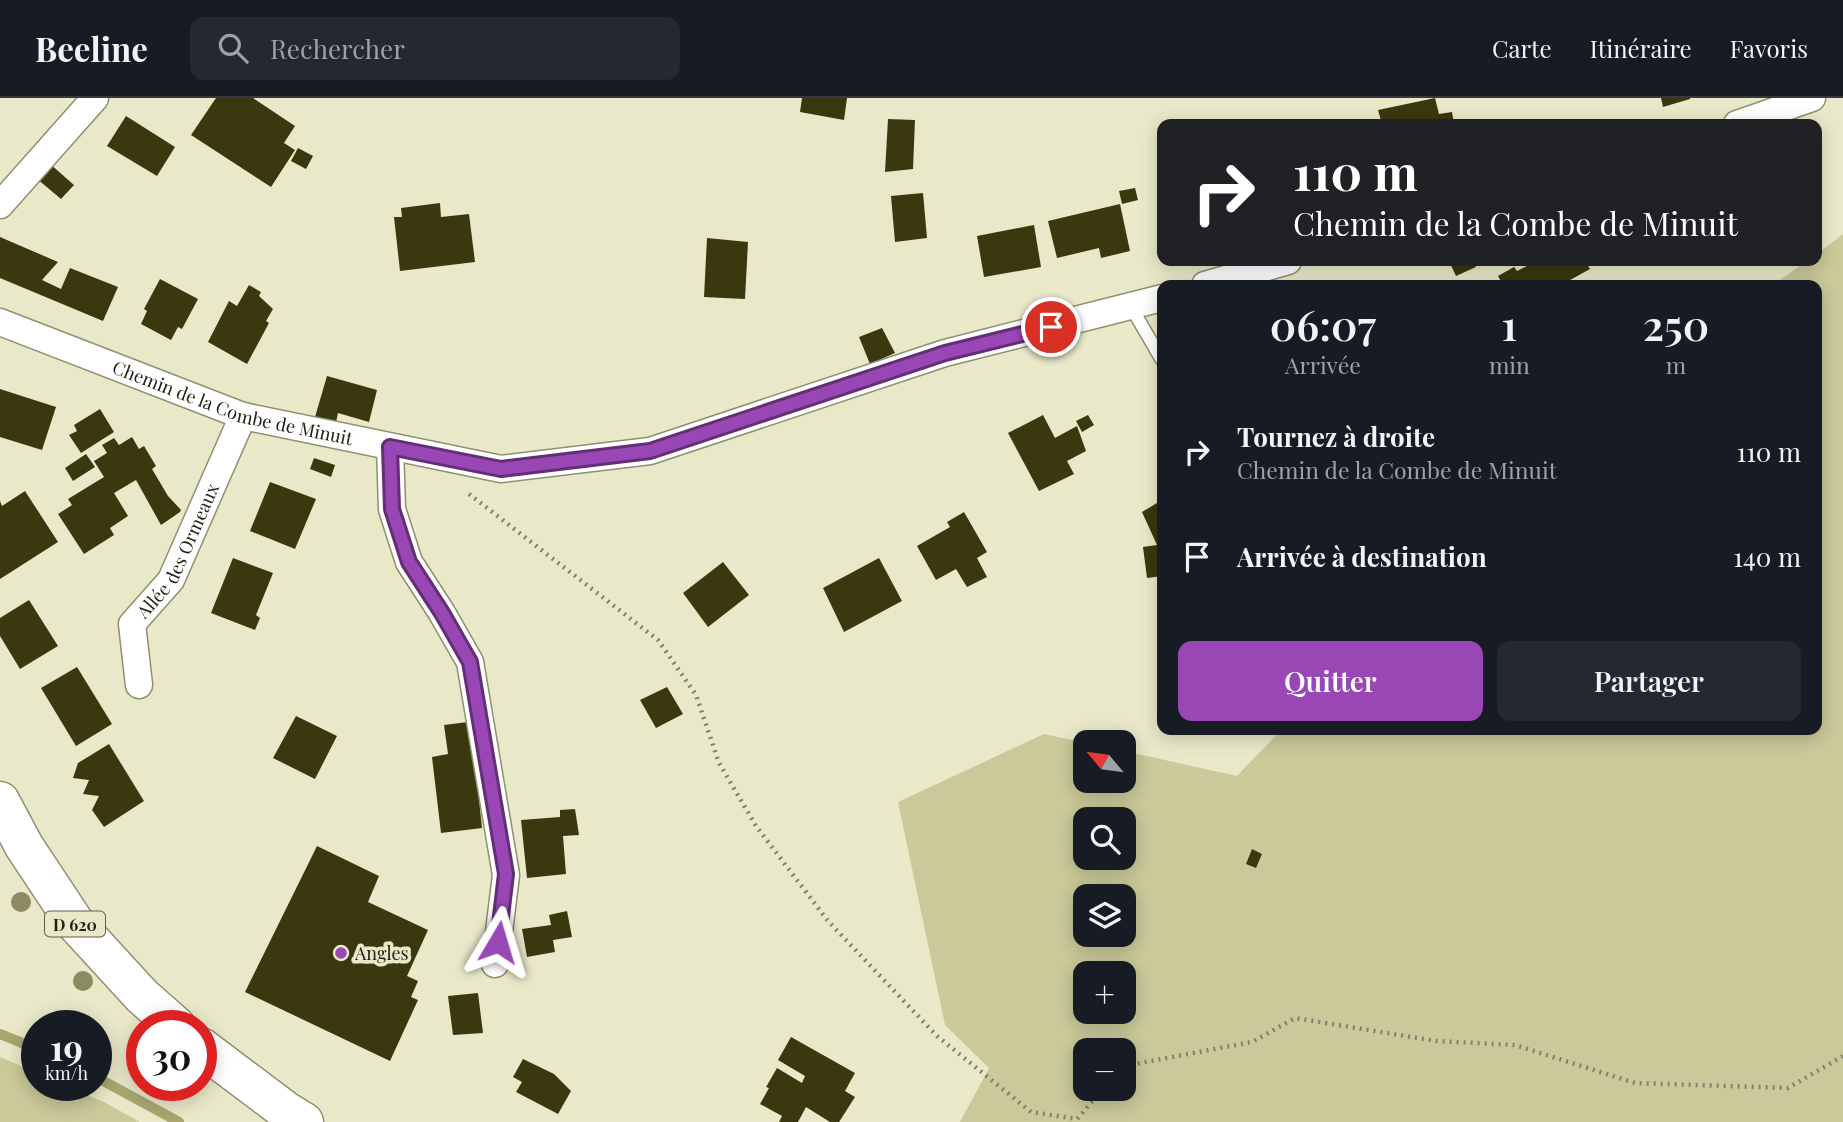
<!DOCTYPE html>
<html lang="fr">
<head>
<meta charset="utf-8">
<style>
  :root { --surface:#171b24; --page:#242831; --text:#f1f3f6; --muted:#9ea1a6; --line:#363941; --accent:#9a47b6 }
  body { margin:0; font-family:"Playfair Display",serif; background:var(--page); color:var(--text); height:100vh; display:flex; flex-direction:column; font-size:26px; white-space:nowrap }
  * { box-sizing:border-box; margin:0 }
  p { font-size:23px; color:var(--muted) }
  .icon { flex:none; width:38px; height:38px; fill:none; stroke:currentColor; stroke-width:2; stroke-linecap:round; stroke-linejoin:round }
  .map { position:relative; flex:1; overflow:hidden }
  .panel { position:absolute; left:1157px; top:182px; width:665px; height:455px; display:flex; flex-direction:column; background:var(--surface); border-radius:14px; box-shadow:0 4px 18px #0003 }
  .panel>* { flex:none }
  .guide { position:absolute; left:1157px; top:21px; width:665px; height:147px; border-radius:14px; box-shadow:0 4px 18px #0003; background:#202124; color:#fff; overflow:hidden }
  .needle { width:46px; rotate:299deg }
  .buttons { position:absolute; left:1073px; top:632px; display:grid; gap:14px }
  .buttons a { display:grid; place-items:center; width:63px; height:63px; border-radius:14px; background:var(--surface); box-shadow:0 4px 18px #0003; font-size:35px }
  .speed { position:absolute; left:21px; top:912px; display:flex; gap:14px; font-size:35px; font-weight:700; text-align:center }
  .speed>* { display:grid; place-content:center; width:91px; height:91px; border-radius:50%; background:var(--surface); box-shadow:0 4px 18px #0003; line-height:1 }
  .speed small { font-size:18px; font-weight:400 }
  .speed .limit { border:10px solid #d22; background:#fff; color:#111 }
  .pin { position:absolute; display:grid; place-items:center; width:60px; height:60px; color:#fff; margin:-30px; border:4px solid #fff; border-radius:50%; box-shadow:0 2px 7px #0007 }
  .me { position:absolute; width:77px; margin:-38px; rotate:7deg; stroke-linejoin:round; filter:drop-shadow(0 0 5px #0008) }
  .turn { display:flex; align-items:center; gap:24px; height:147px; padding:0 21px; font-size:32px }
  .turn .icon { width:91px; height:91px; stroke-width:2.5 }
  .turn b { display:block; font-size:49px; line-height:60px }
  .eta { display:flex; justify-content:space-evenly; align-items:center; height:119px; text-align:center }
  .eta b { font-size:42px; font-weight:600; line-height:49px }
  .cta { display:flex; gap:14px; margin-top:auto; padding:14px 21px }
  .cta a { flex:1; height:80px; border-radius:14px; background:var(--accent); color:#fff; font-size:28px; font-weight:600; line-height:80px; text-align:center }
  .cta a+a { background:var(--page); color:var(--text) }
  ul { padding:0; list-style:none }
  li { display:flex; align-items:center; gap:21px; height:105px; padding:0 21px }
  li div { flex:1 }
  li b { display:block; font-size:26px }
  li em { font-style:normal }
  header { display:flex; align-items:center; gap:42px; box-sizing:border-box; height:98px; padding:0 35px; background:var(--surface); border-bottom:2px solid var(--line) }
  header strong { font-size:33px }
  nav { display:flex; gap:38px; margin-inline-start:auto; font-size:24px }
  .search { width:490px; height:63px; background:var(--page); display:flex; align-items:center; gap:18px; box-sizing:border-box; padding:0 24px; border-radius:14px; color:var(--muted); font-size:26px }
  .map>svg:first-child { display:block }
  .green { fill:#cac999; fill-rule:evenodd }
  .lines { fill:none; stroke-linecap:round; stroke-linejoin:round }
  .stream { stroke:#a9a76f; stroke-width:10 }
  .building { fill:#3a380e }
  .service-casing { stroke:#8f8f72; stroke-width:15 }
  .minor-casing { stroke:#8f8f72; stroke-width:29 }
  .primary-casing { stroke:#8f8f72; stroke-width:41 }
  .path { stroke:#82826c; stroke-width:4.5; stroke-dasharray:2 5; stroke-linecap:butt }
  .service { stroke:#fff; stroke-width:12 }
  .minor { stroke:#fff; stroke-width:26 }
  .primary { stroke:#fff; stroke-width:38 }
  .tree { fill:#8b8a63 }
  .route-casing { stroke:#642e76; stroke-width:18 }
  .route { stroke:#9a47b6; stroke-width:12 }
  .poi-dot { fill:#9a47b6; stroke:#e9e9c9; stroke-width:2.5 }
  .labels { text-anchor:middle; dominant-baseline:central; stroke-width:7; stroke-linejoin:round; paint-order:stroke }
  .shield { fill:#e9e9c9; stroke:#5d5d4b; stroke-width:2 }
  .shield-label { font-size:16px; font-weight:bold; fill:#212115 }
  .street-label { font-size:18px; fill:#212115; stroke:#e9e9c9 }
  .poi-label { font-size:18px; fill:#212115; stroke:#e9e9c9; text-anchor:start }
</style>
</head>
<body>
<header>
<strong>Beeline</strong>
<div class="search"><svg class="icon" aria-label="search" viewBox="0 0 24 24"><circle cx="10" cy="10" r="6"/><path d="M15 15l6 6"/></svg>Rechercher</div>
<nav><a>Carte</a><a>Itinéraire</a><a>Favoris</a></nav>
</header>
<div class="map">
<svg width="1843" height="1024" viewBox="0 0 1843 1024">
  <rect width="100%" height="100%" fill="#e9e9c9"/>
  <path class="green" d="M1843 136V1024H960L989 970 945 927 898 704 1044 636 1085 645V682H1124V653L1237 678 1281 632H1816V187H1773L1807 163H1816L1817 156ZM1085 721H1124V760H1085ZM1085 798H1124V836H1085ZM1085 875H1124V914H1085ZM1085 952H1124V990H1085Z
    M0 959 37 975V987H64L104 1004 140 1024H0Z"/>
  <g class="lines">
    <path class="stream" d="M0 936 37 951
      M96 979 179 1024"/>
  </g>
  <path class="building" d="M216 0H253L295 28 284 45 295 52 271 89 191 37Z
    M802 0H847L844 22 800 14Z
    M1435 0 1439 16 1452 14 1454 26H1382L1378 12Z
    M1661 0H1690V1L1663 9Z
    M126 18 175 49 157 78 107 48Z
    M888 21 915 22 913 71 885 74Z
    M298 50 313 58 306 71 291 63Z
    M49 65 74 87 61 101 36 80Z
    M1135 90 1138 102 1122 106 1119 93Z
    M923 95 927 140 895 144 891 98Z
    M440 105 441 119 469 116 475 164 400 173 394 119H402L401 110Z
    M1120 106 1130 153 1101 160 1099 150 1057 160 1048 123Z
    M1034 127 1041 169 984 179 977 138Z
    M0 139 58 164 42 182 61 191 70 170 118 189 103 223 0 180Z
    M707 140 748 144 745 201 704 199Z
    M1449 163H1473L1476 169 1456 178Z
    M1527 163H1585L1590 171 1561 187H1503L1498 178 1514 169 1517 173 1529 167Z
    M160 181 198 201 182 231 178 229 171 242 141 226 147 213 144 211Z
    M249 187 261 194 259 198 273 211 266 223 269 225 247 266 208 244 229 203 237 208Z
    M882 230 895 255 870 266 859 239Z
    M327 278 377 292 369 324 338 315 336 324 315 319Z
    M0 291 56 309 42 352 0 339Z
    M100 311 114 334 81 355 69 337 77 333 74 327Z
    M1043 317 1055 340 1077 328 1086 353 1067 363 1074 376 1039 393 1008 335Z
    M1088 317 1094 327 1082 334 1076 323Z
    M132 339 139 351 144 348 156 368 152 371 168 398 181 412 180 414 161 427 136 382 114 395 128 418 110 430 114 437 84 456 58 416 72 407 68 401 104 379 94 363 107 355 102 347 114 340 119 347Z
    M86 356 95 369 73 383 65 370Z
    M314 360 335 367 331 379 310 371Z
    M270 384 316 401 295 451 250 433Z
    M25 393 58 444 0 481V403L2 408Z
    M1162 402V478L1147 480 1143 449 1157 447 1142 414Z
    M964 414 987 454 977 460 987 479 967 489 956 471 936 482 917 448 950 429 947 424Z
    M233 460 273 475 256 517 260 520 255 532 211 515Z
    M879 460 902 503 844 534 823 490Z
    M723 464 749 497 708 529 683 495Z
    M29 502 58 548 20 571 0 538V520Z
    M77 569 112 626 76 648 41 590Z
    M667 589 683 616 656 630 640 602Z
    M296 618 337 638 315 681 273 660Z
    M468 624 471 654 474 653 482 730 441 735 432 659 448 656 444 627Z
    M109 646 144 703 104 729 92 712 99 698 83 696 89 682 73 680 78 665Z
    M575 711 579 737 563 738 566 776 527 780 521 722 560 719V712Z
    M317 748 379 778 368 804 428 832 407 878 418 883 411 899 418 902 390 963 245 894Z
    M1252 751 1262 756 1256 770 1246 766Z
    M567 813 572 839 553 842 555 854 527 859 522 831 551 827 549 817Z
    M478 895 483 935 453 937 448 898Z
    M791 939 855 975 845 993 855 999 839 1024H830L806 1009 798 1024H779L782 1018 760 1006 769 990 766 989 777 970 802 985 805 978 778 962Z
    M523 961 554 976 571 993 558 1016 516 994 522 984 513 979Z"/>
  <g class="lines">
    <g class="service-casing">
      <path id="service" d="M1131 209 1162 262"/>
    </g>
    <g class="minor-casing">
      <g id="minor">
        <path d="M1737 26 1812 0"/>
        <path d="M0 107 95 0"/>
        <path d="M1205 187 1288 163"/>
        <path id="s1" d="M0 224 243 318 501 371 650 353 945 255 1162 200"/>
        <path d="M390 349 392 411 409 464 442 515 470 564 506 777 495 866"/>
        <path id="s2" d="M139 587 132 526 171 482 243 318"/>
      </g>
    </g>
    <g class="primary-casing">
      <path id="primary" d="M0 703 24 748 75 825 142 898 176 928
        M201 949 286 1013 304 1024"/>
    </g>
    <path class="path" d="M469 396 658 542 696 597 719 665 756 728 828 823 937 938 1031 1014 1077 1021 1104 990
      M1124 968 1252 944 1295 920 1436 943 1515 947 1635 985 1788 990 1843 958"/>
    <use href="#service" class="service"/>
    <use href="#minor" class="minor"/>
    <use href="#primary" class="primary"/>
  </g>
  <g class="tree">
    <circle cx="21" cy="804" r="10"/>
    <circle cx="83" cy="883" r="10"/>
  </g>
  <g class="lines">
    <g class="route-casing">
      <path id="route" d="M498 844 506 776 470 564 442 515 409 464 392 411 390 349 501 371 650 353 945 255 1051 229"/>
    </g>
    <use href="#route" class="route"/>
  </g>
  <circle class="poi-dot" cx="341" cy="855" r="7"/>
  <g class="labels">
    <rect class="shield" x="45" y="813.5" width="60" height="25" rx="5"/>
    <g class="shield-label">
      <text x="75" y="826">D 620</text>
    </g>
    <g class="street-label">
      <text stroke="none"><textPath href="#s1" startOffset="247">Chemin de la Combe de Minuit</textPath></text>
      <text stroke="none"><textPath href="#s2" startOffset="149">Allée des Ormeaux</textPath></text>
    </g>
    <g class="poi-label">
      <text x="355" y="855">Angles</text>
    </g>
  </g>
</svg>
<div class="buttons">
<a><svg class="needle" viewBox="-14 -14 28 28"><path d="M0-13l5 13h-10z" fill="#e53935"/><path d="M0 13l5-13h-10z" fill="#9ea1a6"/></svg></a>
<a><svg class="icon" aria-label="search" viewBox="0 0 24 24"><circle cx="10" cy="10" r="6"/><path d="M15 15l6 6"/></svg></a>
<a><svg class="icon" aria-label="layers" viewBox="0 0 24 24"><path d="M12 4l9 5-9 5-9-5zM3 14l9 5 9-5"/></svg></a>
<a>+</a>
<a>−</a>
</div>
<div class="speed"><div>19<small>km/h</small></div><div class="limit">30</div></div>
<div class="pin" style="left:1051px;top:229px;background:#d93025"><svg class="icon" aria-label="arrive" viewBox="0 0 24 24"><path d="M6 21V4h12l-3 4 3 4H6"/></svg></div>
<svg class="me" style="left:498px;top:844px" viewBox="-20 -20 40 40"><path d="M0-17L14 15 0 8-14 15z" fill="#9a47b6" stroke="#fff" stroke-width="4"/></svg>
<div class="guide">
<div class="turn"><svg class="icon" aria-label="right" viewBox="0 0 24 24"><path d="M7 20v-9h11M14 6l5 5-5 5"/></svg><div><b>110 m</b>Chemin de la Combe de Minuit</div></div>
</div>
<section class="panel">
<div class="eta">
<div><b>06:07</b><p>Arrivée</p></div>
<div><b>1</b><p>min</p></div>
<div><b>250</b><p>m</p></div>
</div>
<ul>
<li><svg class="icon" aria-label="right" viewBox="0 0 24 24"><path d="M7 20v-9h11M14 6l5 5-5 5"/></svg><div><b>Tournez à droite</b><p>Chemin de la Combe de Minuit</p></div><em>110 m</em></li>
<li><svg class="icon" aria-label="arrive" viewBox="0 0 24 24"><path d="M6 21V4h12l-3 4 3 4H6"/></svg><div><b>Arrivée à destination</b></div><em>140 m</em></li>
</ul>
<div class="cta"><a>Quitter</a><a>Partager</a></div>
</section>
</div>
</body>
</html>
